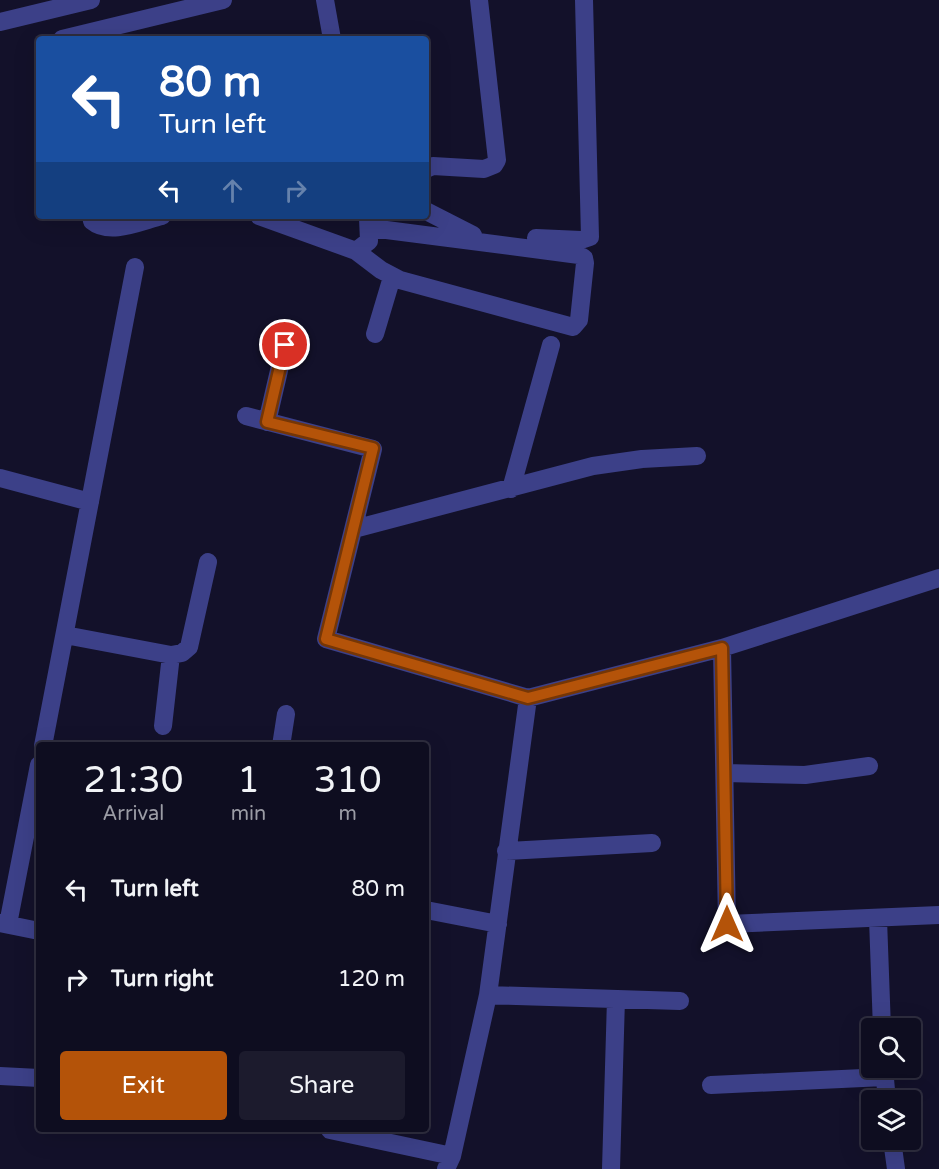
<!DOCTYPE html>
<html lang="en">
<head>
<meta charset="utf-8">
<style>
  :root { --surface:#0e0d20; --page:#1c1b2d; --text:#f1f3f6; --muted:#9b9ca5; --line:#2e2d3e; --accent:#b45309 }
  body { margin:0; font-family:"Varela Round",sans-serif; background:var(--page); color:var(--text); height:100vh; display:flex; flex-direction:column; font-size:22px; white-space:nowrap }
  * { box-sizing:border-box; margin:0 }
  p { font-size:20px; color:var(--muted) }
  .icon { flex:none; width:33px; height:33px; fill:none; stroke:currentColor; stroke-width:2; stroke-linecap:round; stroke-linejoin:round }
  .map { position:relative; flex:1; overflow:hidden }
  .details { position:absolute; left:36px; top:742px; width:393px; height:390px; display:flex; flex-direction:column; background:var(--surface); border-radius:6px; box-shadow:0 6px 24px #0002,0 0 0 2px var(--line) }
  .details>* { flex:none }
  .guide { position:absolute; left:36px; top:36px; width:393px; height:183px; border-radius:6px; box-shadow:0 6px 24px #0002,0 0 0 2px var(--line); background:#1a4fa0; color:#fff; overflow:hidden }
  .controls { position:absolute; left:861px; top:1018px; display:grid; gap:12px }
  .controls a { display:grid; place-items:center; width:60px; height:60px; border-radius:6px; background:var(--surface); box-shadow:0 6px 24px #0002,0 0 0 2px var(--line); font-size:30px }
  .pin { position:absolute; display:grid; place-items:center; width:51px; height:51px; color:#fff; margin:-26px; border:3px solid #fff; border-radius:50%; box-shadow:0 2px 6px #0007 }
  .me { position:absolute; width:66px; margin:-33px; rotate:0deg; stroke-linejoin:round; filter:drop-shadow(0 0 4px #0008) }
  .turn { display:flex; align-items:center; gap:21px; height:126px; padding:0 24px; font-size:27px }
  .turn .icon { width:78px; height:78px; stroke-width:2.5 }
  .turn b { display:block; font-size:42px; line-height:51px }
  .lanes { display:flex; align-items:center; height:57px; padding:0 24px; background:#0003; justify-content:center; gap:30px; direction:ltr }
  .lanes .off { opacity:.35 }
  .eta { display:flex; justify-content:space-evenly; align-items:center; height:102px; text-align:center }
  .eta b { font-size:36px; font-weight:600; line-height:42px }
  .button { display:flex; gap:12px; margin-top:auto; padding:12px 24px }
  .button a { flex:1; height:69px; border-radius:6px; background:var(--accent); color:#fff; font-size:24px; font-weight:600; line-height:69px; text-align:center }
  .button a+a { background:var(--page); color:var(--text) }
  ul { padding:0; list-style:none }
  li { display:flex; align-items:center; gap:18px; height:90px; padding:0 24px }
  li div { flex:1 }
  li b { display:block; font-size:22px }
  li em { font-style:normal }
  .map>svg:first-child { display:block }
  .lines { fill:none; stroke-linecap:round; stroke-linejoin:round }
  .street { stroke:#3c4088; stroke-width:18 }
  .route-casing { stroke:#753606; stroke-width:15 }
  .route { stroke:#b45309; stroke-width:10 }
</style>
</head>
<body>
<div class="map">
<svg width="939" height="1169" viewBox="0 0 939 1169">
  <rect width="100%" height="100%" fill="#13112a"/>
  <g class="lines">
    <path class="street" d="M325 0 332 39
      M0 22 91 0
      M62 39 223 0
      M426 169 433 166 484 169 494 165 497 160 479 0
      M426 211 473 235
      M91 216 92 221C110 236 141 221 162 216
      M259 216 356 251 369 241 368 218
      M536 238 581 240 590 237 584 0
      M356 251 381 270 400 280 573 327 579 320 585 263 584 258 579 255 371 228
      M375 334 392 277
      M246 416 373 449 326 639 528 698 722 648 939 578
      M267 422 285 345
      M0 478 90 502
      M511 489 551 345
      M354 529 593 466 642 459 697 456
      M65 635 171 655 182 653 189 647 208 562
      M722 648 727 924 939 915
      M163 726 171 655
      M43 746 135 267
      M281 746 286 714
      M726 773 805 775 869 766
      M506 851 652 843
      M426 910 498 924
      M878 919 882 1029
      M0 923 39 931
      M8 924 39 765
      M488 995 680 1001
      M884 1068 887 1101
      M0 1076 39 1078
      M711 1085 884 1077
      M330 1130 452 1156
      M892 1140 896 1169
      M446 1169 452 1156 488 995 528 698
      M611 1169 616 999"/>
  </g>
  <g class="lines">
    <g class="route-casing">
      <path id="route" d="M285 345 267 422 373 448 326 639 528 698 722 648 727 924"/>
    </g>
    <use href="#route" class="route"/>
  </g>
</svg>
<div class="controls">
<a><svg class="icon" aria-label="search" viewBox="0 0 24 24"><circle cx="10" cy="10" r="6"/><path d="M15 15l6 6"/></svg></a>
<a><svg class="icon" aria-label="layers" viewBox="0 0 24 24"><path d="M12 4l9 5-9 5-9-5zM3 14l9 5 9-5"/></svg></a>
</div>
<div class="pin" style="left:285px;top:345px;background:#d93025"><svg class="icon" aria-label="arrive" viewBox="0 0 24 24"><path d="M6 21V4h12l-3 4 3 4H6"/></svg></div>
<svg class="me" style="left:727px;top:924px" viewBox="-20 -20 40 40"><path d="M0-17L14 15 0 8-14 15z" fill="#b45309" stroke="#fff" stroke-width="4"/></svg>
<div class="guide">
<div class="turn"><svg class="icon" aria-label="left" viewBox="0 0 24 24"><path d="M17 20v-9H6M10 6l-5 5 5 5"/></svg><div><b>80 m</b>Turn left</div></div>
<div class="lanes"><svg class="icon" aria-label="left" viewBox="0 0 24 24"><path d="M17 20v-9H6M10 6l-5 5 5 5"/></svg><svg class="icon off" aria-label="ahead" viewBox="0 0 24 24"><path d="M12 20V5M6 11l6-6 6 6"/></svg><svg class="icon off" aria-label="right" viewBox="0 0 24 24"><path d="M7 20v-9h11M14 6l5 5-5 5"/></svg></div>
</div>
<section class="details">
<div class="eta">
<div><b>21:30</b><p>Arrival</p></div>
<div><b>1</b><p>min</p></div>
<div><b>310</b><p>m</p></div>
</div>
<ul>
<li><svg class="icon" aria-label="left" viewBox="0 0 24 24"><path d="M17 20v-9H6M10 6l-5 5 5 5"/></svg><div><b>Turn left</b></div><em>80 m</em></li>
<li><svg class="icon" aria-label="right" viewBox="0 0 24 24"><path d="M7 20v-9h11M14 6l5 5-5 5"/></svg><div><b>Turn right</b></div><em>120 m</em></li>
</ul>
<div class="button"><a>Exit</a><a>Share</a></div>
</section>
</div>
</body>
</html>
